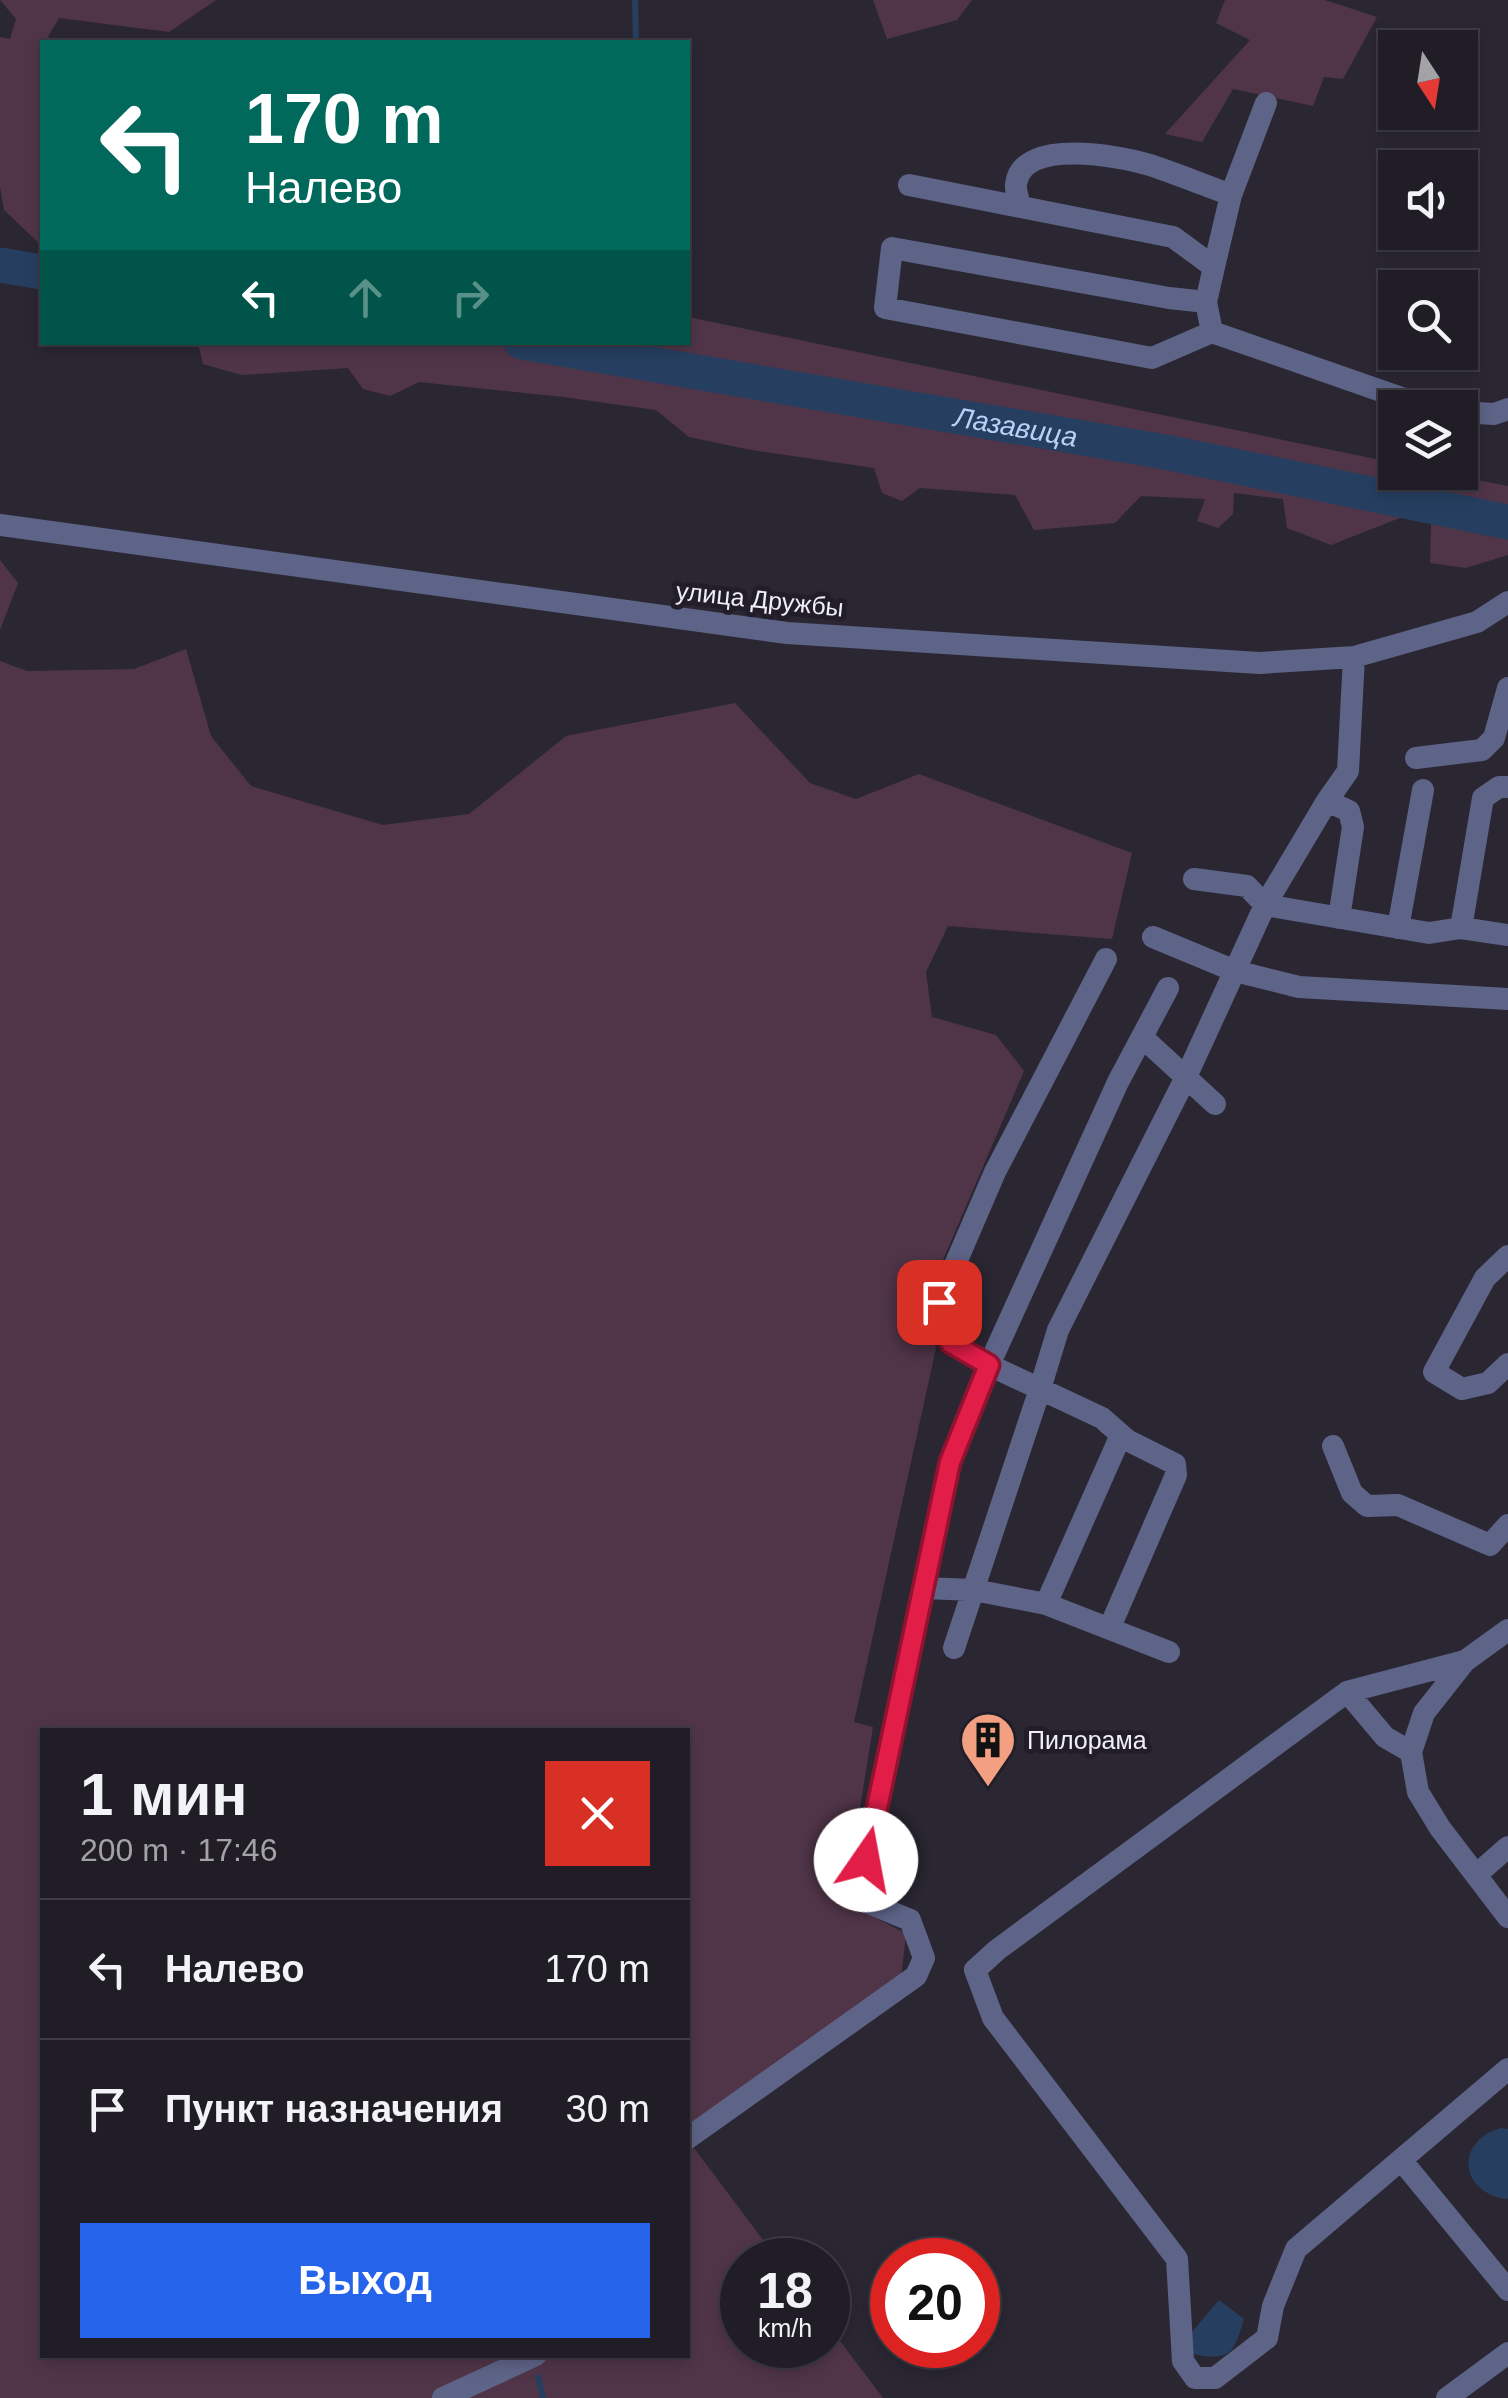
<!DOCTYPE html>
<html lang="ru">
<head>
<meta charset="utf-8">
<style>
  :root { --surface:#201d26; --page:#2d2a32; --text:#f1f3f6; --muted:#a2a2a7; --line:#3d3b43; --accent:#2563eb }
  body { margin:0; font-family:Helvetica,sans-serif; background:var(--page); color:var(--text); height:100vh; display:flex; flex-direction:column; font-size:38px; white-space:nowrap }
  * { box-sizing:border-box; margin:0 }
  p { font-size:32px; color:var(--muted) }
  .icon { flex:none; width:55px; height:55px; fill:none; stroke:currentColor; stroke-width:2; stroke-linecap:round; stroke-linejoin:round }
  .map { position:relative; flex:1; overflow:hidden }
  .details { position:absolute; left:40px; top:1728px; width:650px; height:630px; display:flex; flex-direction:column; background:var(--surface); border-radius:0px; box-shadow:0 5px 15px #0003,0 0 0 2px var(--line) }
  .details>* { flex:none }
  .guide { position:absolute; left:40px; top:40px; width:650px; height:305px; border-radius:0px; box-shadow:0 5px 15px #0003,0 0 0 2px var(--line); background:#00695c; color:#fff; overflow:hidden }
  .needle { width:65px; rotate:168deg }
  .buttons { position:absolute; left:1378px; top:30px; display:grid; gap:20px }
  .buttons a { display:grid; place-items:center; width:100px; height:100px; border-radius:0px; background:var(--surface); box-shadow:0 5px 15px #0003,0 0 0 2px var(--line); font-size:50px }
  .speed { position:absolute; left:720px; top:2238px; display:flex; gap:20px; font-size:50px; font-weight:700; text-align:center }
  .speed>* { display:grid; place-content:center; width:130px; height:130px; border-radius:50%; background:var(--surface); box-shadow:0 5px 15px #0003,0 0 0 2px var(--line); line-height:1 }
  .speed small { font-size:25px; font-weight:400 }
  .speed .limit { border:15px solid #d22; background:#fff; color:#111 }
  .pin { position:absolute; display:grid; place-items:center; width:85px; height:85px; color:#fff; margin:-42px; border-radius:20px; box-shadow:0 5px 15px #0006 }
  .me { position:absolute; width:110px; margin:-55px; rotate:12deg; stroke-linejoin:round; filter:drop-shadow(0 0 8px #0008) }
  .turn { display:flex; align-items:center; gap:35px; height:210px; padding:0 40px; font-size:45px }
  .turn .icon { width:130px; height:130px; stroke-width:2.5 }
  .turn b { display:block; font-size:70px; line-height:85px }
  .lanes { display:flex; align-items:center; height:95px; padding:0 40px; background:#0003; justify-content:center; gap:50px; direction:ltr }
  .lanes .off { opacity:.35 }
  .round { display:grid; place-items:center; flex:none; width:105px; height:105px; border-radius:0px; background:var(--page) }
  .head { display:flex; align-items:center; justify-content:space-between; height:170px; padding:0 40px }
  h1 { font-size:60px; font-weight:700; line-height:75px }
  .button { display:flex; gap:20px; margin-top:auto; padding:20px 40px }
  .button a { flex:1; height:115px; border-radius:0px; background:var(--accent); color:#fff; font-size:40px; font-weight:700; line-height:115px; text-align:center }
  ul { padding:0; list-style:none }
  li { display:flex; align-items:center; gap:30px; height:140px; padding:0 40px; border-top:2px solid var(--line) }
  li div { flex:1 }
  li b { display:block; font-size:38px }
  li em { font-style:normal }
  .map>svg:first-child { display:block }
  .green { fill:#503548 }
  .water { fill:#263f61 }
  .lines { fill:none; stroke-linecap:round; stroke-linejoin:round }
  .stream { stroke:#263f61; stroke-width:6 }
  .river { stroke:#263f61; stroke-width:35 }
  .minor { stroke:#5e6488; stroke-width:22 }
  .route-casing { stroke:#92132f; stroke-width:25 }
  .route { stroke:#e11d48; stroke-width:18 }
  .labels { text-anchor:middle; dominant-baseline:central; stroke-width:10; stroke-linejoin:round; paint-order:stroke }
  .street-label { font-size:25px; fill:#f0eef6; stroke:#211e29 }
  .poi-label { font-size:25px; fill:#f0eef6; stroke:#211e29; text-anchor:start }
  .water-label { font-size:28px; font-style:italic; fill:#b7d2f6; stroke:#211e29 }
</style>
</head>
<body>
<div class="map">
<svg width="1508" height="2398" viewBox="0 0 1508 2398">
  <rect width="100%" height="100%" fill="#2a2733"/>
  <path class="green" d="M216 0 169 32 59 18 48 37 55 42H42V246L4 210 0 187V37L10 39 16 19 0 0Z
    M873 0H972L957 20 887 39Z
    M1225 0H1325L1377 17 1343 79 1324 77 1313 106 1233 89 1202 142 1165 134 1250 40 1216 23Z
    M688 317 1395 463V472L1441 473 1508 486V555L1466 568 1430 563 1431 524 1410 514 1331 545 1287 528 1283 499 1234 493 1233 514 1218 528 1197 521 1205 499 1141 496 1115 523 1034 530 1015 495 920 488 902 501 882 493 874 468 746 449 689 437 656 410 563 397 419 382 390 396 363 389 348 368 242 375 203 364 198 343 578 342 611 347 616 343 688 342Z
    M0 560 18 583 0 630Z
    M186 649 211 736 251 786 383 825 469 814 566 736 735 703 810 783 856 799 919 774 1132 853 1112 939 948 926 926 972 932 1017 996 1035 1024 1071 922 1309 936 1348 854 1722 873 1727 845 1901 906 1934 901 1980 688 2130V1730H42V2355H688V2140L778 2260H742V2345H828V2325L883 2398H0V661L27 671 134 669Z"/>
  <path class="water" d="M1501 2128 1508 2129V2198L1506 2199C1459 2192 1455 2141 1501 2128Z
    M1219 2300 1244 2319C1233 2355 1230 2361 1192 2354V2332Z"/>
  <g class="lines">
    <path class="stream" d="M635 0 636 42
      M538 2377 543 2398"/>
    <g class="river">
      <path d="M0 265 42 272"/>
      <path id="s1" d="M521 342 1165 452 1508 522"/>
    </g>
    <path class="minor" d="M1266 103 1231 195 1214 267 1206 302 1212 332 1430 408
      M909 185 1173 237 1214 267
      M1020 207C1019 200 1015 190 1016 184 1022 137 1120 156 1150 165 1177 174 1204 185 1231 195
      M1206 302 1169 298 892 248 885 308 1152 358 1212 332
      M1460 412 1494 414 1508 409
      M0 525 787 633 1259 663 1354 657 1477 622 1508 602
      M1416 758 1482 750 1494 738 1508 688
      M1327 801 1349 811 1353 827 1339 918
      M1194 879 1247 886 1265 905 1429 933 1461 928 1508 935
      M1398 928 1423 790
      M1461 928 1483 798 1499 787H1508
      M1153 937 1235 971 1299 987 1508 999
      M1106 959 995 1172 939 1302 951 1343 989 1365 1102 1418 1127 1440 1175 1464 1176 1475 1110 1627
      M1142 1037 1215 1104
      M1508 1256 1485 1278 1434 1372 1462 1389 1488 1383 1508 1364
      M1333 1446 1352 1493 1367 1506 1398 1505 1490 1545 1508 1525
      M924 1588 974 1590 1046 1604 1169 1652
      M1046 1604 1121 1435
      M1508 1630 1465 1661 1424 1713 1411 1752 1418 1792 1440 1828 1508 1917
      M954 1648 1040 1389 1058 1330 1186 1077 1265 905 1327 801 1348 771 1354 657
      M1465 1661 1347 1692 997 1950 975 1970 993 2018 1177 2259 1183 2361 1195 2378H1215L1267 2338 1273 2306 1296 2249 1508 2069
      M1347 1692 1385 1737 1411 1752
      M1476 1875 1508 1847
      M688 2138 916 1976 924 1958 910 1920 857 1898 950 1462 989 1365 1118 1082 1168 988
      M1402 2161 1508 2290
      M443 2398 536 2355
      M1447 2398 1508 2353"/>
  </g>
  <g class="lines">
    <g class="route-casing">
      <path id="route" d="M866 1860 950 1462 989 1365 951 1343 939 1302"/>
    </g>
    <use href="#route" class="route"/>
  </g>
  <defs>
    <g id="building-pin" transform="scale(2.875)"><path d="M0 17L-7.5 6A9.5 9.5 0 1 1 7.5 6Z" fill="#f3a082" stroke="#211e29"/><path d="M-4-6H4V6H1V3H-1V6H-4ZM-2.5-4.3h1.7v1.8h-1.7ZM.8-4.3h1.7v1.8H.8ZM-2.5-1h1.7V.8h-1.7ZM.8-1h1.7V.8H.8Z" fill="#111"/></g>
  </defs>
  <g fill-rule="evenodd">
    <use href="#building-pin" x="988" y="1740"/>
  </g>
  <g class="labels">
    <g class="street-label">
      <text transform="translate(760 599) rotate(6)">улица Дружбы</text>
    </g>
    <g class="poi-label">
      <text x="1027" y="1740">Пилорама</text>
    </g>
    <g class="water-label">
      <text stroke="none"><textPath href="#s1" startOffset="502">Лазавица</textPath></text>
    </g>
  </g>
</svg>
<div class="buttons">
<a><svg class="needle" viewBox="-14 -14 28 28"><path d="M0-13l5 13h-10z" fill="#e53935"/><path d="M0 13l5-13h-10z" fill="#a2a2a7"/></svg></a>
<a><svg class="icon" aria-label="sound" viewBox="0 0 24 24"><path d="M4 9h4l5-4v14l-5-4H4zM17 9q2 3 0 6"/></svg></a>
<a><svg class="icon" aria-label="search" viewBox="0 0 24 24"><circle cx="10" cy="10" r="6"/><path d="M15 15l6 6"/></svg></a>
<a><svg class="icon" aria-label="layers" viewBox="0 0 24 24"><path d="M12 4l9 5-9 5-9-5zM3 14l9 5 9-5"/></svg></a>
</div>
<div class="speed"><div>18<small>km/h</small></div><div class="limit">20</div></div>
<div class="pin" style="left:939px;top:1302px;background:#d93025"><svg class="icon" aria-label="arrive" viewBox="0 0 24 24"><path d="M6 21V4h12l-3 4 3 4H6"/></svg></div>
<svg class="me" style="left:866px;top:1860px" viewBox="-20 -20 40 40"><circle r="19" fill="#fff"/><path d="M0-13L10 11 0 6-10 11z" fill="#e11d48"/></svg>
<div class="guide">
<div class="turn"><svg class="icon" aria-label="left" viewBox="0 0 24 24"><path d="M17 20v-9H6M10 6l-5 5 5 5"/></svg><div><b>170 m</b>Налево</div></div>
<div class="lanes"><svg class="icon" aria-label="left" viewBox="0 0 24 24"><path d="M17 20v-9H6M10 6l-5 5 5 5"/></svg><svg class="icon off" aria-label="ahead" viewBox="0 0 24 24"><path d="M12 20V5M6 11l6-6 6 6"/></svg><svg class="icon off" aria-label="right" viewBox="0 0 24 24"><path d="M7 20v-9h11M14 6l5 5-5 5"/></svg></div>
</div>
<section class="details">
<div class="head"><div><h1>1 мин</h1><p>200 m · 17:46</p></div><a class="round" style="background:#d93025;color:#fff"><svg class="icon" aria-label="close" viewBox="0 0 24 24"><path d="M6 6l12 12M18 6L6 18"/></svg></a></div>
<ul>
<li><svg class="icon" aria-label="left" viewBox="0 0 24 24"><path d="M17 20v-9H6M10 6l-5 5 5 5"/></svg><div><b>Налево</b></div><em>170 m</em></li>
<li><svg class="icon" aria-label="arrive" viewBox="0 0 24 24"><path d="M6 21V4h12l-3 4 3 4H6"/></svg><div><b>Пункт назначения</b></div><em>30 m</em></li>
</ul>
<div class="button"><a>Выход</a></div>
</section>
</div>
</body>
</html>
